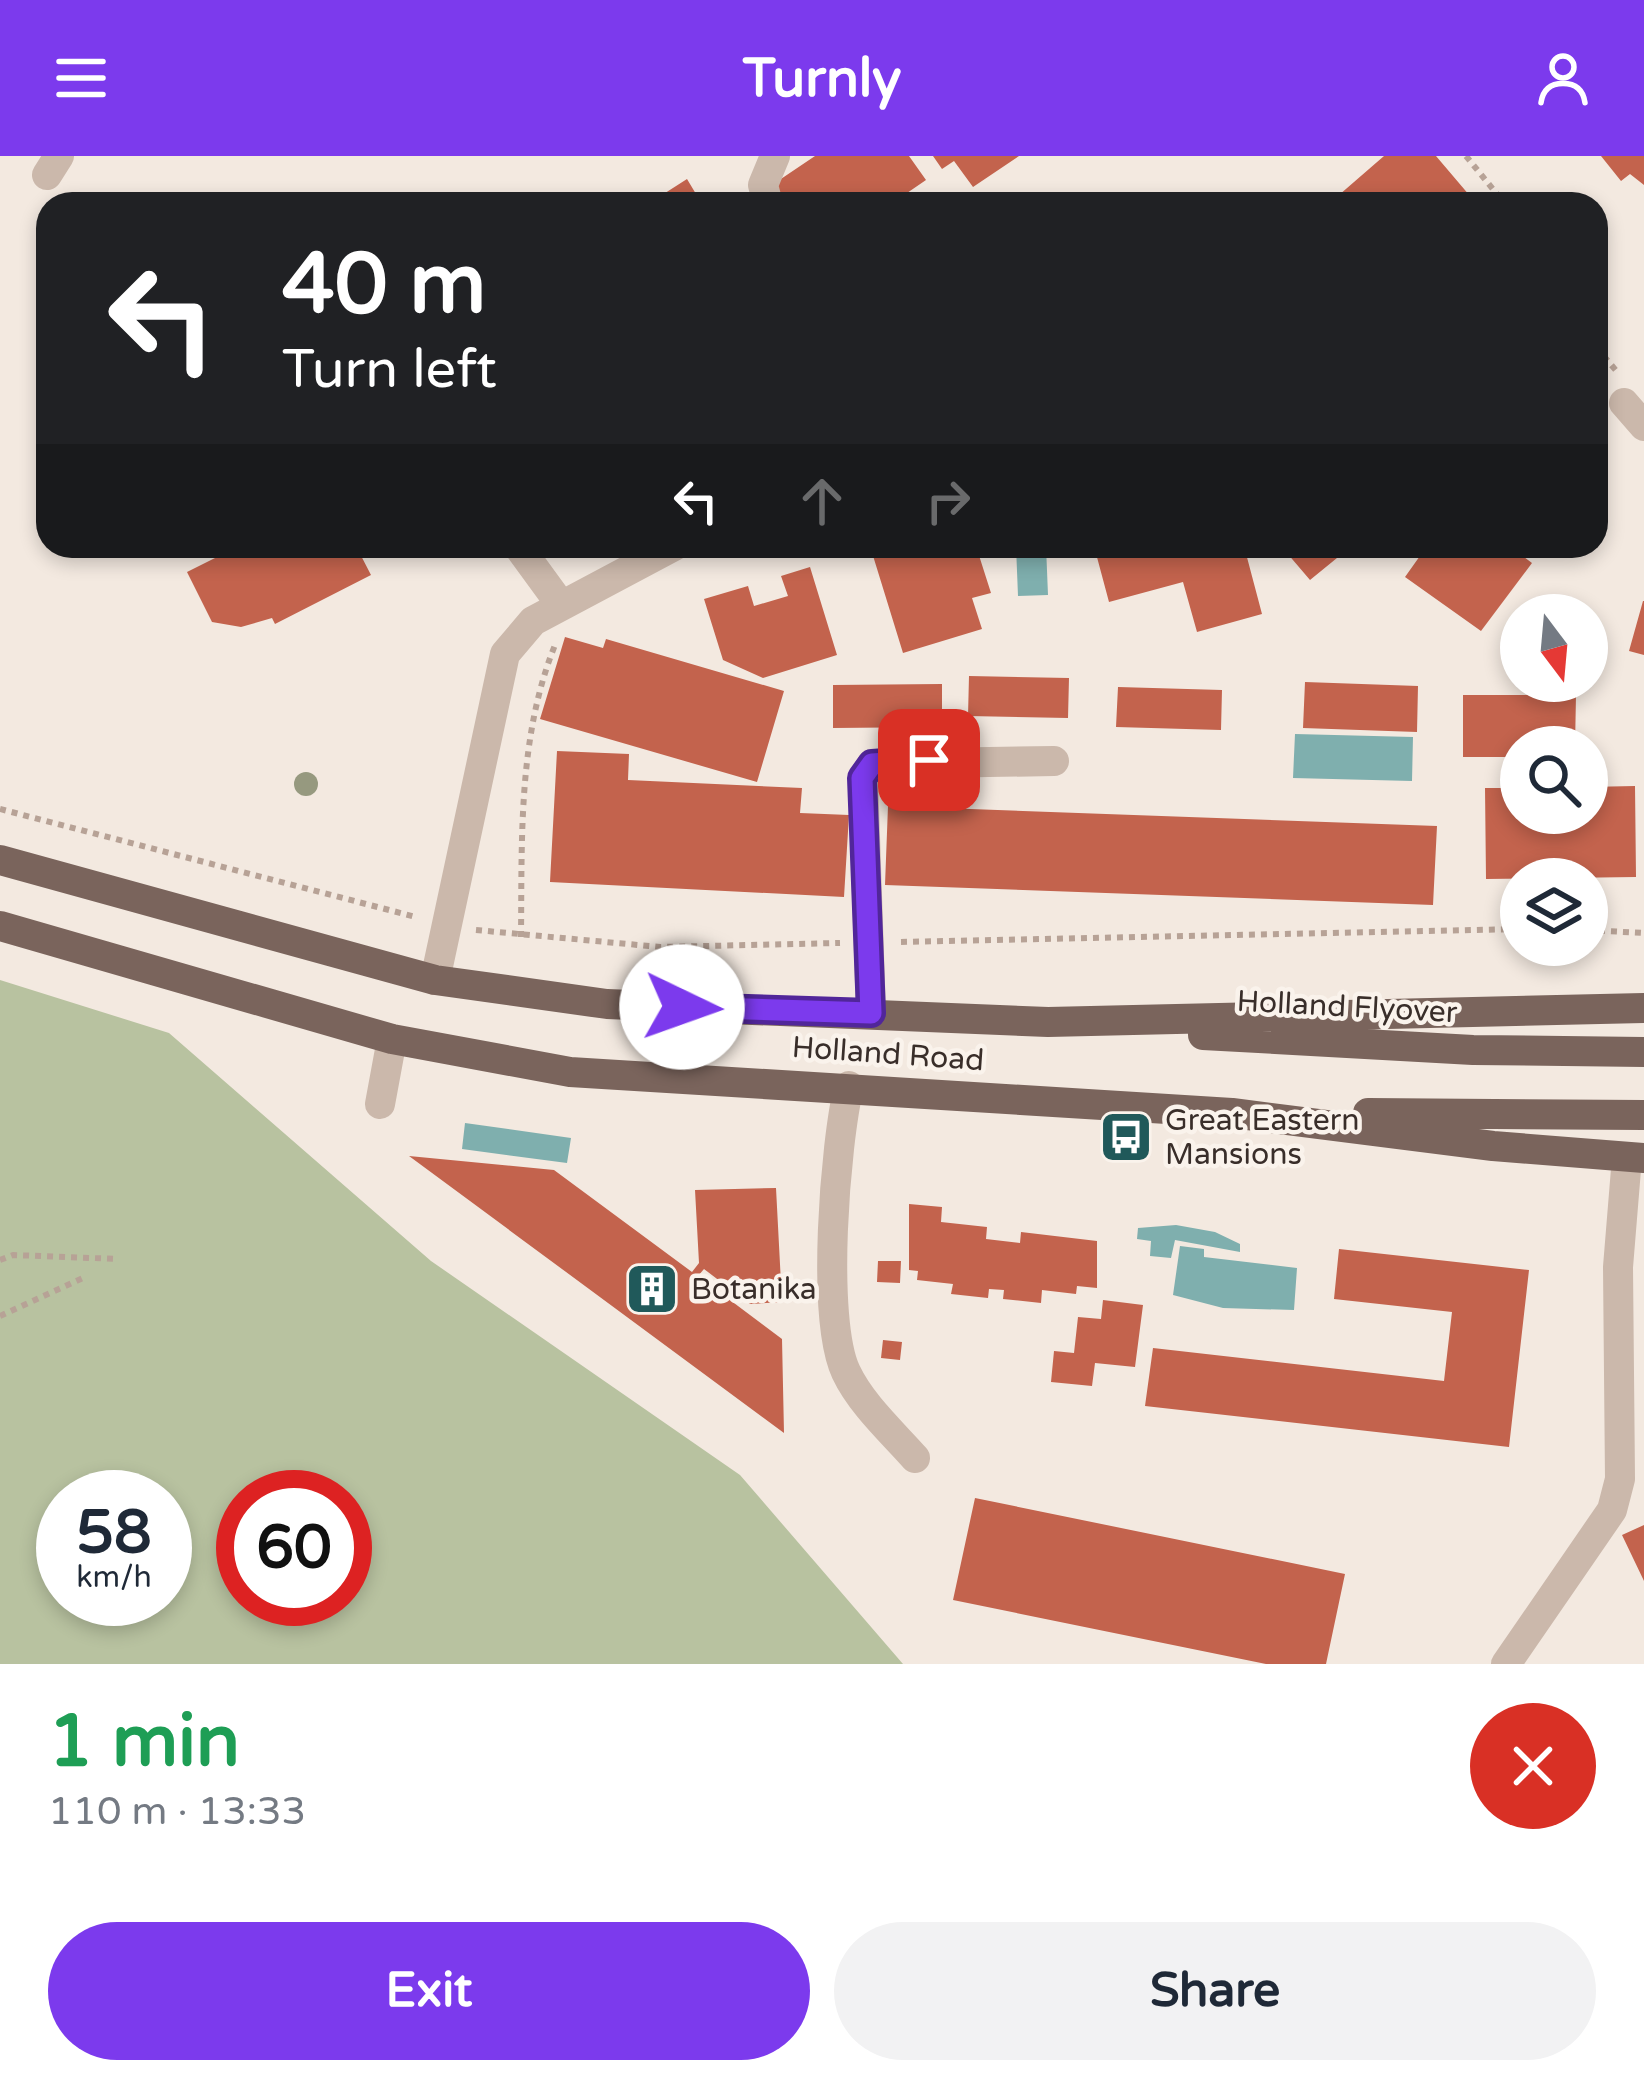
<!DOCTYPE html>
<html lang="en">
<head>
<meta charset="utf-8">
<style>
  :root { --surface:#fff; --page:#f2f2f3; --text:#1f2937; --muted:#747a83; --accent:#7c3aed }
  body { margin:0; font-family:"Varela Round",sans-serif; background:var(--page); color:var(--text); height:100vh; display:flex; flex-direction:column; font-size:45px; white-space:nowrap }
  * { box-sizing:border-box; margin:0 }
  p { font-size:39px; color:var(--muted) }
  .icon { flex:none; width:66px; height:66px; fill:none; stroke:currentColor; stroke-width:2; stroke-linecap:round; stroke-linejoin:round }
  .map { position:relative; height:1508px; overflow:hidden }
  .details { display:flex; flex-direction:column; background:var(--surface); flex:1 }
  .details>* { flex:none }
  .guide { position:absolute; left:36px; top:36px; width:1572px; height:366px; border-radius:36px; box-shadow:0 6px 18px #0003; background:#202124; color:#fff; overflow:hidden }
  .needle { width:78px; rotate:164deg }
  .tools { position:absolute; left:1500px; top:438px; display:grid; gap:24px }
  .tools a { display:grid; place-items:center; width:108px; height:108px; border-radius:50%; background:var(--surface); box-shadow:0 6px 18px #0003; font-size:60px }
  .speed { position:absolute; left:36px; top:1314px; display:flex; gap:24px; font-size:60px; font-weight:700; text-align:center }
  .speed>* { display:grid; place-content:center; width:156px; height:156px; border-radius:50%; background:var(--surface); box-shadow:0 6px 18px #0003; line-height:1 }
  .speed small { font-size:30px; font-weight:400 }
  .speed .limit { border:18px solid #d22; background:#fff; color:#111 }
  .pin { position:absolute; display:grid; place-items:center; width:102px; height:102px; color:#fff; margin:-51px; border-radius:24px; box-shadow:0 6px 18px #0006 }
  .me { position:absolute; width:132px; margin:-66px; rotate:93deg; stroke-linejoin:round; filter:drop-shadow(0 0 9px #0008) }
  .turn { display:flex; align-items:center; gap:42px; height:252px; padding:0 48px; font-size:54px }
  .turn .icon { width:156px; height:156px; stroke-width:2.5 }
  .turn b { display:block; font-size:84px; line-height:102px }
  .lanes { display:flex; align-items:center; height:114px; padding:0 48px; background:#0003; justify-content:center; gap:60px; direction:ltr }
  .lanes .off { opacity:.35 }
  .round { display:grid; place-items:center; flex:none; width:126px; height:126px; border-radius:63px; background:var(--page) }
  .head { display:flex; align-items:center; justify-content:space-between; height:204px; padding:0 48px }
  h1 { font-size:72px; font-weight:700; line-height:90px; color:#1e9e55 }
  .button { display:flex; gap:24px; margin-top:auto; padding:24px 48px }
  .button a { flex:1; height:138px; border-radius:72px; background:var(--accent); color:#fff; font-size:48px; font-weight:700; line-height:138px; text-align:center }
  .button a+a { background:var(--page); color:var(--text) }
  header { display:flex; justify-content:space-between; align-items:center; height:156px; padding:0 48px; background:var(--accent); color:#fff; font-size:54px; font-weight:700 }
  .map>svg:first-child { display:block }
  .green { fill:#b8c2a0; fill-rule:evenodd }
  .water { fill:#7fafae }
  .building { fill:#c3634d }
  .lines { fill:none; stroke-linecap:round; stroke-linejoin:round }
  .path { stroke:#b7a296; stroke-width:6; stroke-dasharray:6 6; stroke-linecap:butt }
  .minor { stroke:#cbb8ab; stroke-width:30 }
  .major { stroke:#7a645c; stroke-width:30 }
  .tree { fill:#96997f }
  .route-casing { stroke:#51269a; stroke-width:30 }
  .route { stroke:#7c3aed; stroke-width:21 }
  .labels { text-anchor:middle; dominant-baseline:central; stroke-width:9; stroke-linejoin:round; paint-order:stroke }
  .street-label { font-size:30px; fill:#392e2a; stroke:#faf3ec }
  .poi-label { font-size:30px; fill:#392e2a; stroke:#faf3ec; text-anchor:start }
</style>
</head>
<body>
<header><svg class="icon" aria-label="menu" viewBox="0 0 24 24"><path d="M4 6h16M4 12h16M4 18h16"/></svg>Turnly<svg class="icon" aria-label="person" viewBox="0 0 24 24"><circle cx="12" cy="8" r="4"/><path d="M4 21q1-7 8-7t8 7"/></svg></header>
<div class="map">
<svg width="1644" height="1508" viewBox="0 0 1644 1508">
  <rect width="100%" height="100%" fill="#f3e9e0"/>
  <path class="green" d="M0 824 169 877 431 1105 740 1319 903 1508H0ZM63 1341H165V1443H63ZM243 1341H345V1443H243Z"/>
  <path class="water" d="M1016 390H1046L1048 439 1018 440Z
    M1295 578 1413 581 1412 625 1293 622Z
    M465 967 571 982 567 1007 462 993Z
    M1176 1069 1215 1076 1240 1088V1096L1175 1084 1171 1102 1150 1100 1151 1085 1137 1083 1138 1072Z
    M1180 1090 1204 1093V1101L1297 1112 1294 1154 1223 1152 1173 1139Z"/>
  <path class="building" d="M815 0H909L926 24 891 48H781L769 31Z
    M933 0H1019L973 31 954 5 942 13Z
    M1384 0H1436L1470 40 1461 48H1347L1339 39Z
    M1601 0H1644V29L1630 18 1621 25Z
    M687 23 702 48H648Z
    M215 390H356L371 419 275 468 272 462 241 471 212 466 187 416 219 400Z
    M870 390H976L991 437 972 442 982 473 903 497Z
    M1094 390H1244L1262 458 1197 476 1183 426 1109 446Z
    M1281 390H1346L1348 393 1310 424Z
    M1427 390H1509L1532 407 1481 475 1405 421Z
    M810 411 837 499 763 522 723 504 704 443 748 430 754 450 788 440 781 420Z
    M1643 445H1644V499L1629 495Z
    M565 481 603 492 606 483 784 535 757 626 540 563Z
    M969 520 1069 522 1068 562 968 560Z
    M1305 526 1418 530 1417 576 1303 572Z
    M942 528V571L833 572V529Z
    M1118 531 1222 534 1221 574 1116 571Z
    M1463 539H1576L1575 591H1521V601H1463Z
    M557 595 629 598 628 624 802 632 800 657 849 659 844 741 550 726Z
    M1635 630 1636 721 1486 723 1485 632H1521V657H1587V631Z
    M888 650 1437 670 1433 749 885 729Z
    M409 1000 554 1014 692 1116 699 1107 695 1034 776 1032 782 1146 750 1148 704 1113 698 1120 782 1183 784 1277Z
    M909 1048 942 1051 941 1066 987 1071 986 1083 1020 1087 1021 1076 1097 1085V1132L1077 1130 1076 1138 1042 1134 1041 1147 1003 1143 1004 1134 989 1133 988 1142 951 1138 953 1128 917 1124 918 1115 909 1114Z
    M1339 1093 1529 1114 1509 1291 1145 1250 1153 1192 1444 1225 1452 1156 1334 1143Z
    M878 1105H901L900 1127 877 1126Z
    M1103 1144 1143 1149 1135 1211 1095 1207 1092 1230 1051 1226 1054 1195 1074 1197 1078 1161 1101 1163Z
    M883 1184 902 1186 900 1204 881 1202Z
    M975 1342 1345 1418 1326 1508H1266L953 1444Z
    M1644 1369V1425L1622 1379Z"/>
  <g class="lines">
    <path class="path" d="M1466 0 1505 48
      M1596 191 1619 218
      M703 399 730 390
      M0 653 416 761
      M476 774 660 791 840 787
      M1587 774 1644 777
      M521 781C522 682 518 581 555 489
      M901 786 1521 773
      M0 1104 13 1099 118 1103
      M0 1160 87 1120"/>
    <path class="minor" d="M47 19 59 0
      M768 48 763 29 775 0
      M1624 247 1644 270
      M518 390 561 449
      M435 824 505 498 533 465 674 390
      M871 857 863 622 872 608 1054 605
      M849 930C835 988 821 1163 846 1216 861 1248 892 1276 915 1302
      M380 948 392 883
      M1506 1508 1612 1354 1620 1323 1618 1111 1627 1001"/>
    <path class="major" d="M0 704 435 824 607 848 1048 866 1644 852
      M0 770 392 883 570 916 1232 957 1493 990 1644 1002
      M1203 879 1473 894 1644 896
      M1368 957 1644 959"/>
  </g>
  <circle class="tree" cx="306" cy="628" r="12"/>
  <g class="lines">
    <g class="route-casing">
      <path id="route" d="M682 851 871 857 862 622 872 608 929 604"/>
    </g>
    <use href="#route" class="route"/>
  </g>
  <defs>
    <g id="bus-square" transform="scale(2.7)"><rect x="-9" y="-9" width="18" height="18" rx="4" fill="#20595a" stroke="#faf3ec"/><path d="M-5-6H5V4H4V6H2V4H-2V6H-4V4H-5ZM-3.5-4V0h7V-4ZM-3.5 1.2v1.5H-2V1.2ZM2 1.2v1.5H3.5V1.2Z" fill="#fff"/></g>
    <g id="building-square" transform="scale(2.7)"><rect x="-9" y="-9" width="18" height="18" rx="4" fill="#20595a" stroke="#faf3ec"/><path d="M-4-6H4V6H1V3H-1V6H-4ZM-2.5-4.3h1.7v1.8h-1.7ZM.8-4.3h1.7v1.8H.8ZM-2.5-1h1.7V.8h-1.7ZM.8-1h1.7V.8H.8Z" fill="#fff"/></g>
  </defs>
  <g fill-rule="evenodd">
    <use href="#bus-square" x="1126" y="981"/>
    <use href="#building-square" x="652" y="1133"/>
  </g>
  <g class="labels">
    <g class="street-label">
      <text transform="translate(1347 851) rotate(3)">Holland Flyover</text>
      <text transform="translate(888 898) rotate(4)">Holland Road</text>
    </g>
    <g class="poi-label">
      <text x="1165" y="964">Great Eastern<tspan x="1165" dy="34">Mansions</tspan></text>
      <text x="691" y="1133">Botanika</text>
    </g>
  </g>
</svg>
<div class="tools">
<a><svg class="needle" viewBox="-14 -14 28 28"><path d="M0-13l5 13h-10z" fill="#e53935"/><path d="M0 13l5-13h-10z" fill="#747a83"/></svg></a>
<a><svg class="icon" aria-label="search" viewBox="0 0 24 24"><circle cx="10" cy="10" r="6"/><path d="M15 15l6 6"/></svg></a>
<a><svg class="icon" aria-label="layers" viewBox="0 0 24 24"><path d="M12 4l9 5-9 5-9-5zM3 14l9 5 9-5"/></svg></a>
</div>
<div class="speed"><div>58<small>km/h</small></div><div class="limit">60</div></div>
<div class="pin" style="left:929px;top:604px;background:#d93025"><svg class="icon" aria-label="arrive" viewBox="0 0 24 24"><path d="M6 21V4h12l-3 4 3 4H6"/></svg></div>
<svg class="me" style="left:682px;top:851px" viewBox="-20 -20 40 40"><circle r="19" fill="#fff"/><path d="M0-13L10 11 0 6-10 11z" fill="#7c3aed"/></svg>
<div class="guide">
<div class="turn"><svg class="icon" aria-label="left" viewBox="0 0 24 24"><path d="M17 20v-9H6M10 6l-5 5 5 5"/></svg><div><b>40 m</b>Turn left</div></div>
<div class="lanes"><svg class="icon" aria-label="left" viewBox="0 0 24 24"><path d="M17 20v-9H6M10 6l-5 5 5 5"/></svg><svg class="icon off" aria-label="ahead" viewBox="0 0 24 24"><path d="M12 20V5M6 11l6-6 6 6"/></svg><svg class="icon off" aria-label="right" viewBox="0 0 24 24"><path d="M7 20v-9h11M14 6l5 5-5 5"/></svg></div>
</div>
</div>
<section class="details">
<div class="head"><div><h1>1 min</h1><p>110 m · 13:33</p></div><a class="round" style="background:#d93025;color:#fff"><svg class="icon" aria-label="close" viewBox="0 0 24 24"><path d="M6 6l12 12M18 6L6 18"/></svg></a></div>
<div class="button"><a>Exit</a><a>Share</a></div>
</section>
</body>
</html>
